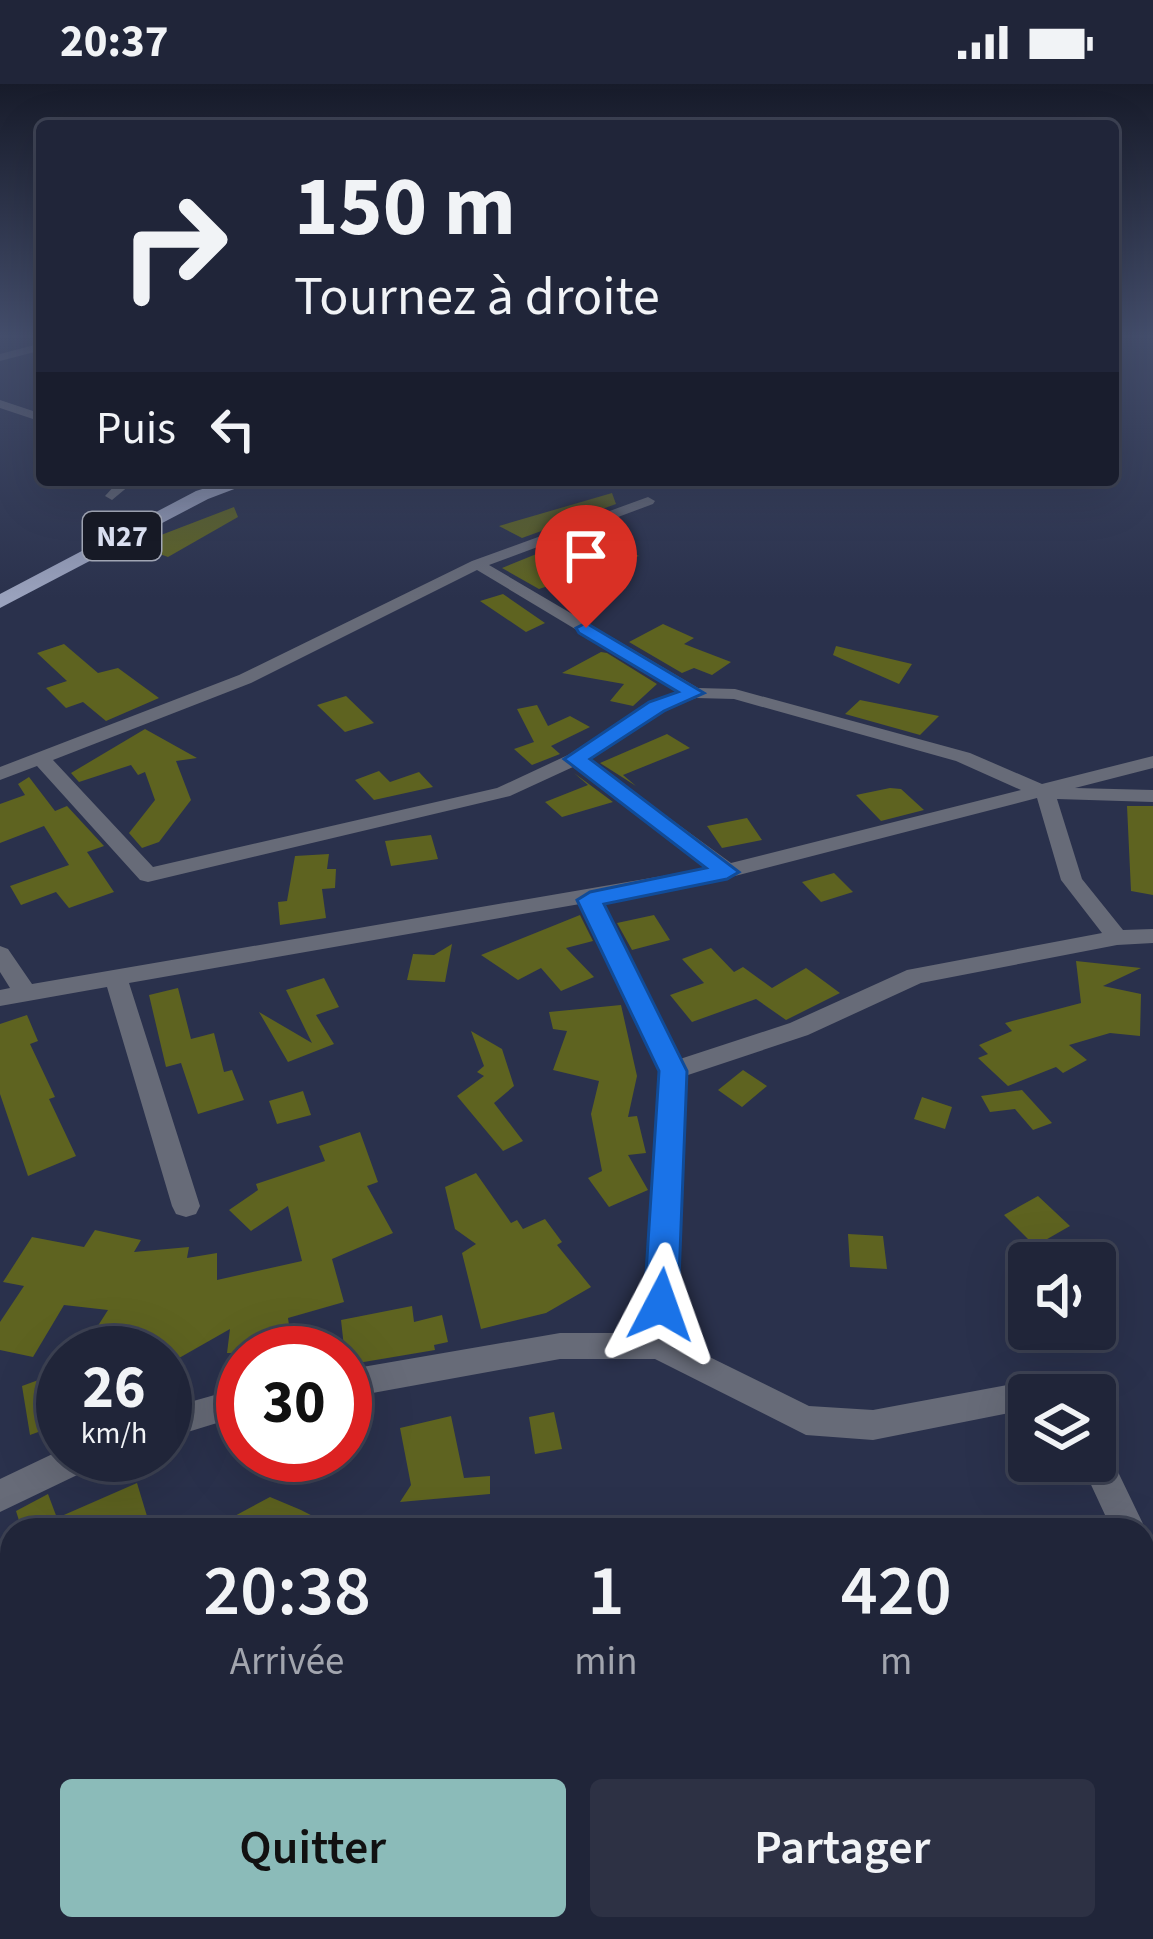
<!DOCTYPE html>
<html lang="fr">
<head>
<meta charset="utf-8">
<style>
  :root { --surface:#202539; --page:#2d3144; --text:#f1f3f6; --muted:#a2a5ae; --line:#3d4253; --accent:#8bbbb9 }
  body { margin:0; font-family:"Source Sans 3",sans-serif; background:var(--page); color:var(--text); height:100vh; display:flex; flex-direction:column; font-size:45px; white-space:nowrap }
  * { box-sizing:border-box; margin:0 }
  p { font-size:39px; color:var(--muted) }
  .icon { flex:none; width:66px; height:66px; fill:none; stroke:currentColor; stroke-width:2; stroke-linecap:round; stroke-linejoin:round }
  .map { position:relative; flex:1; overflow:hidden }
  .side { position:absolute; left:0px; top:1434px; width:1155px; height:423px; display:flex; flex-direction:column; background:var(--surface); border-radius:36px 36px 0 0; box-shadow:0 12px 48px #0002,0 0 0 3px var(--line) }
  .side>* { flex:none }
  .banner { position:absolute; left:36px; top:36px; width:1083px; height:366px; border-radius:12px; box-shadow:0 12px 48px #0002,0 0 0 3px var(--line); background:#202539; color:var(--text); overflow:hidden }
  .fabs { position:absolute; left:1008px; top:1158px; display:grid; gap:24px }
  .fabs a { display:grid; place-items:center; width:108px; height:108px; border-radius:12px; background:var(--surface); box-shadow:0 12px 48px #0002,0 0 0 3px var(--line); font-size:60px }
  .speed { position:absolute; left:36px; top:1242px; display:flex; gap:24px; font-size:60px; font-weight:700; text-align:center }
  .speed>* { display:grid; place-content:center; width:156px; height:156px; border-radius:50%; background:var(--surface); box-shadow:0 12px 48px #0002,0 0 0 3px var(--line); line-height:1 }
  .speed small { font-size:30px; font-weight:400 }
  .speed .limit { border:18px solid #d22; background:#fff; color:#111 }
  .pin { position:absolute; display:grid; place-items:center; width:102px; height:102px; color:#fff; margin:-123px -51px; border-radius:50% 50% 50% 0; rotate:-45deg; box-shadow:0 0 12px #0007 }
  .pin .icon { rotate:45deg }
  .me { position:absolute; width:132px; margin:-66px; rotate:4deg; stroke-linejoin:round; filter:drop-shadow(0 0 9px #0008) }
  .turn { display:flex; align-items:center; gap:42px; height:252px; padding:0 60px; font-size:54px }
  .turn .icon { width:156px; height:156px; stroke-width:2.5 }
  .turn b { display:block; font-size:84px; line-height:102px }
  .then { display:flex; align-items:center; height:114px; padding:0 60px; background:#0003; gap:24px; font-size:45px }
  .eta { display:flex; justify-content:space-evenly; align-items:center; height:204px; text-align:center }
  .eta b { font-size:72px; font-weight:600; line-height:84px }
  .cta { display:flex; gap:24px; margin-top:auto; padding:24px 60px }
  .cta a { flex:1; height:138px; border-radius:12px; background:var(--accent); color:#111; font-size:48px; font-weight:600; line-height:138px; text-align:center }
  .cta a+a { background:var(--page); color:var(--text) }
  .status { display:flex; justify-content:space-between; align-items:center; height:84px; padding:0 60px; background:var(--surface); direction:ltr }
  .status svg { height:33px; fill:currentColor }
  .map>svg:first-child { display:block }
  .building { fill:#5e6320 }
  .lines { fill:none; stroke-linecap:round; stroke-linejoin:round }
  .minor { fill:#676b78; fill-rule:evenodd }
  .major { fill:#9aa2bd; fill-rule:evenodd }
  .route { fill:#1a73e8; stroke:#114b97; stroke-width:3 }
  .labels { text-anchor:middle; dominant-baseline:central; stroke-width:9; stroke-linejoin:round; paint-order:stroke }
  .shield { fill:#171a26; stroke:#a0a5b4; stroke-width:3 }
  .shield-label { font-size:30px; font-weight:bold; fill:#dbe0f1 }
</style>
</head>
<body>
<div class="status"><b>20:37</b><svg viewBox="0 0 49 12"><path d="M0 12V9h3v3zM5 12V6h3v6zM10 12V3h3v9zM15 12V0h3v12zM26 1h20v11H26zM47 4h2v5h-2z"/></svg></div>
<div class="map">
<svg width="1153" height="1855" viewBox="0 0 1153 1855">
  <rect width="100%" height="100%" fill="#2a314c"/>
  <path class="building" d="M612 409 616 420 522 454 499 442Z
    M234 423 238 433 168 473 135 461Z
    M593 447 639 472 539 505 502 484Z
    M503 510 545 539 526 548 480 517Z
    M663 540 694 554 684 560 731 578 712 591 694 584 682 589 629 558Z
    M64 560 98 589 118 584 159 614 106 637 83 618 66 624 46 604 67 597 37 569Z
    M836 562 912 580 899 600 833 571Z
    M601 568 607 569 657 600 633 622 610 617 624 600 562 589Z
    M346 612 374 639 345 648 317 621Z
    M860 616 939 632 920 651 845 630Z
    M537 621 548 642 570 632 590 643 551 662 560 670 532 681 514 665 534 658 517 625Z
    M145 645 197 674 176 677 191 716 159 758 142 764 129 749 155 716 145 688 138 691 131 681 79 698 71 689Z
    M667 650 690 664 623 691 636 702 600 679Z
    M379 687 390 698 419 688 433 703 374 716 355 696Z
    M574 689 613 718 562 733 545 718 588 701Z
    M29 693 55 727 67 722 104 762 87 768 114 808 69 824 56 808 21 821 10 802 69 781 44 742 0 759V720L25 711 18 700Z
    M890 704 901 705 924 726 881 737 856 711Z
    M1127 722H1153V811L1131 807Z
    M747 734 762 756 722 764 707 742Z
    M431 751 438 775 391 782 385 757Z
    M329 770 327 785H336L335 804 322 805 326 834 280 841 278 818 287 817 295 772Z
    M834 789 853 808 821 818 802 798Z
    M580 831 593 857 566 864 594 893 561 907 541 884 518 896 481 871Z
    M654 831 670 856 632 866 617 839Z
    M452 860 445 898 407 896 413 870 434 871Z
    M711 864 734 888 743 883 772 904 806 884 840 909 786 936 756 915 692 938 670 911 704 899 682 875Z
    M1076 877 1141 884 1103 902 1141 910 1140 952 1110 949 1069 961 1087 976 1063 989 1056 983 1008 1002 978 974 988 970 979 961 1012 947 1005 939 1081 919Z
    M324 894 339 923 316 931 334 960 288 978 259 928 312 959 286 906Z
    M178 904 191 955 214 949 224 988 232 986 244 1016 198 1030 181 979 166 983 149 911Z
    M621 921 637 992 628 1033 637 1032 646 1069 628 1071 648 1106 609 1123 588 1094 602 1087 591 1030 599 997 553 986 567 947 553 945 549 928Z
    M27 931 38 957 30 960 55 1013 49 1015 76 1072 28 1092 0 1010V940Z
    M471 947 502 965 514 1002 494 1019 523 1057 503 1067 457 1012 484 992 477 988 484 982Z
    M743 986 767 1002 742 1023 718 1006Z
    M1022 1006 1052 1039 1033 1046 1015 1025 990 1028 981 1012Z
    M303 1007 311 1031 277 1040 269 1017Z
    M922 1013 952 1023 945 1045 914 1035Z
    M360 1048 378 1098 367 1102 393 1149 332 1175 344 1218 288 1234 293 1269H227L230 1245 165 1282V1269H119L87 1259 108 1226 64 1221 33 1273 0 1266V1238L24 1202 3 1198 32 1153 84 1163 95 1146 141 1156 134 1168 189 1163 187 1174 217 1169V1196L302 1177 288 1122 251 1147 229 1126 258 1106 256 1100 325 1077 319 1062Z
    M476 1089 511 1139 517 1136 523 1145 545 1135 562 1158 557 1161 591 1203 546 1229 481 1245 462 1169 476 1160 455 1145 445 1103Z
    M1038 1112 1070 1142 1035 1162 1004 1131Z
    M848 1150 883 1152 887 1185 850 1183Z
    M412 1222 414 1238 442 1231 448 1258 434 1261 435 1266 346 1281 341 1236Z
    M63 1287V1339L30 1351 22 1302Z
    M554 1328 562 1365 535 1370 529 1333Z
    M451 1332 464 1394 490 1392V1410L400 1418 411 1401 400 1344Z
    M137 1399 150 1442 141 1446H22L16 1427 48 1410 57 1434Z
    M270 1413 301 1426 340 1446H254L231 1434Z"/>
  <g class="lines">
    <path class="minor" d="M42 259V266L0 277V270Z
      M0 316 42 330V338L0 324Z
      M113 396H127L130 401 112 416 105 412 116 400Z
      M648 413 655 417 653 420 489 481 698 604 735 605 970 669 1042 700 1153 672V684L1075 704 1153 706V718L1057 715 1082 795 1123 846 1153 845V859L1117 861 921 899 808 951 685 992 673 1255 809 1322 873 1326 1029 1297 1040 1301 1045 1311H1029V1325L873 1356 806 1351 655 1275H560L345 1314V1286L560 1249H644L660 987 580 820 129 899 200 1122 196 1130 186 1133 176 1130 172 1122 107 903 0 922V906L10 904 0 888V862L8 865 32 900 709 784 573 683 510 712 148 798 140 796 37 682 0 696V683L239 591 472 477ZM477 486 680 608 650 618 568 671 497 704 153 783 53 676 251 599ZM696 614 734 615 956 677 1021 706 731 779 588 675 662 626ZM1037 714 1061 796 1102 849 907 886 790 939 680 975 600 816 727 794Z
      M243 1303V1331L165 1355V1325Z
      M1095 1359 1106 1363 1146 1446 1143 1453V1446H1112L1080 1377H1095Z
      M63 1365V1371H101L96 1382 0 1428V1395Z
      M1143 1459 1153 1463V1514L1143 1510Z"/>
    <path class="major" d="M231 396H258L208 415 0 524V510L196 407Z"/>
  </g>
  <linearGradient id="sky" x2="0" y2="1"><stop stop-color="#171b2a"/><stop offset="0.49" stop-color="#444e6c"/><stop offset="1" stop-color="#444e6c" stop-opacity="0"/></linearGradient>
  <rect width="1153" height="514" fill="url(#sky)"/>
  <path class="route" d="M586 539 704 609 664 627 590 675 739 788 727 795 604 820 687 987 678 1221 673 1231 661 1235 649 1231 644 1221 659 987 577 816 590 808 706 784 564 675 649 618 678 608 579 549 576 544Z"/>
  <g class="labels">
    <rect class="shield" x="83" y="428" width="78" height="48" rx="9"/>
    <g class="shield-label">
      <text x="122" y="452">N27</text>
    </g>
  </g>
</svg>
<div class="fabs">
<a><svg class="icon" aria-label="sound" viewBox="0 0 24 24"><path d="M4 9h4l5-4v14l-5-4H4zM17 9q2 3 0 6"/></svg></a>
<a><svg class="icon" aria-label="layers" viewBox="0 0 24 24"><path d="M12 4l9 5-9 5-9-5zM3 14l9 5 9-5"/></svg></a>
</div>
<div class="speed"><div>26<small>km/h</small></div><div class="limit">30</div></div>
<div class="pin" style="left:586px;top:544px;background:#d93025"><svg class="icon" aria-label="arrive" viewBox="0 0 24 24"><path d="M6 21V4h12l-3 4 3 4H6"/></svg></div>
<svg class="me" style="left:661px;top:1221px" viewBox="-20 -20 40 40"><path d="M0-17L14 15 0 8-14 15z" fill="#1a73e8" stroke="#fff" stroke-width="4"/></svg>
<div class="banner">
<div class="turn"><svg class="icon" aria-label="right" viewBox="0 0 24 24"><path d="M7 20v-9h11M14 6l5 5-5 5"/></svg><div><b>150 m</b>Tournez à droite</div></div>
<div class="then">Puis<svg class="icon" aria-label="left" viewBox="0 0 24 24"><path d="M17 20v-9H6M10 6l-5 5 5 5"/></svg></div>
</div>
<section class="side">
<div class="eta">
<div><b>20:38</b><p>Arrivée</p></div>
<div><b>1</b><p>min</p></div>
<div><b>420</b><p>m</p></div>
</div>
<div class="cta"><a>Quitter</a><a>Partager</a></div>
</section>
</div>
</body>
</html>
